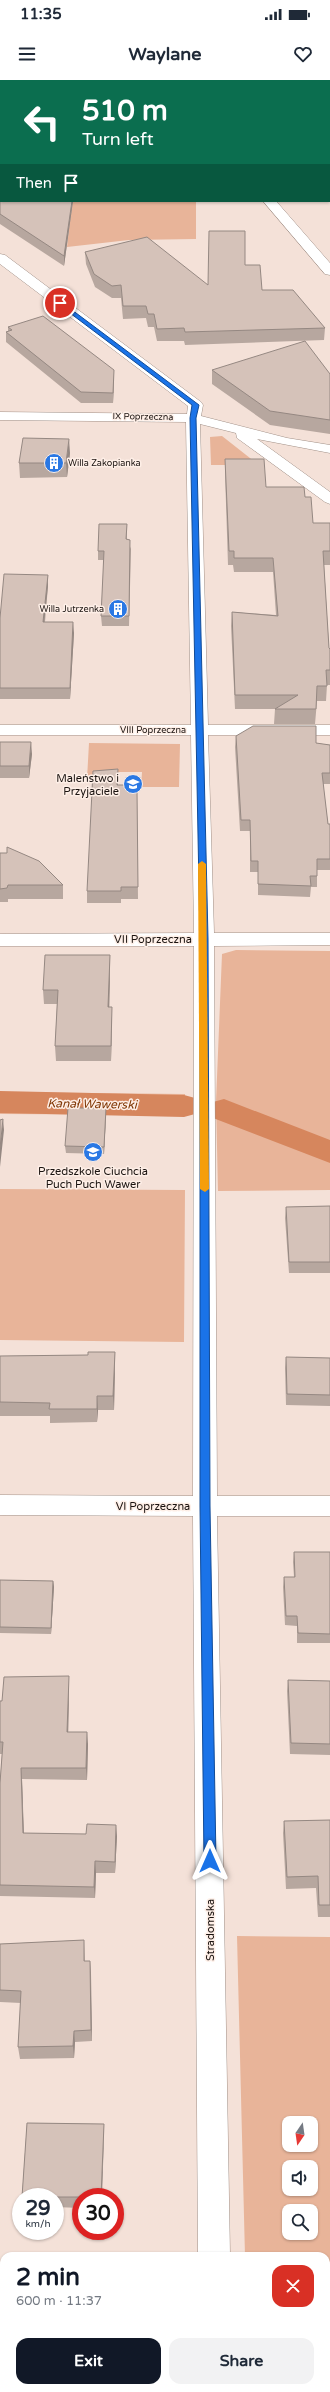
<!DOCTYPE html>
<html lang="en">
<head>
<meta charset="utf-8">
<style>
  :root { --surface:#fff; --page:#f2f2f3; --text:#1f2937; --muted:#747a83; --accent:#111827 }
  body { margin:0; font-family:"Varela Round",sans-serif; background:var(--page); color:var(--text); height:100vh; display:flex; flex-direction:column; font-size:15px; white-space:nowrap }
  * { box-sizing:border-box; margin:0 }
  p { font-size:13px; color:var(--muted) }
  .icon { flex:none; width:22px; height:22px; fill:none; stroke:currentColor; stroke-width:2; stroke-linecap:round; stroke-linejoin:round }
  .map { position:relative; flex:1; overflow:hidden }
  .side { position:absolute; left:0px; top:2172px; width:330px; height:140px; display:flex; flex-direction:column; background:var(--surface); border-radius:12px 12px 0 0; box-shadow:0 1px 3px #0004 }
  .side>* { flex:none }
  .hud { position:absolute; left:0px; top:0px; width:330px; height:122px; box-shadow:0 1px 3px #0004; background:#0b6e4f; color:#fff; overflow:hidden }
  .needle { width:26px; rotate:193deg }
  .tools { position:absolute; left:282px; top:2036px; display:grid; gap:8px }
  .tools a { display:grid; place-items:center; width:36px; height:36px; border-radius:8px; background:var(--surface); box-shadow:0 1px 3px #0004; font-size:20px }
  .speed { position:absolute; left:12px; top:2108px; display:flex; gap:8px; font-size:20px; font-weight:700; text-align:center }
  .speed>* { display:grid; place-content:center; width:52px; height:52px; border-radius:50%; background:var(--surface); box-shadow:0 1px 3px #0004; line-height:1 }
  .speed small { font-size:10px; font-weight:400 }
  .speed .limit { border:6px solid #d22; background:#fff; color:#111 }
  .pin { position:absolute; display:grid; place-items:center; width:34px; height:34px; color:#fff; margin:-17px; border:2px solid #fff; border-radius:50%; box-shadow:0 1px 4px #0007 }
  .me { position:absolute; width:44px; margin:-22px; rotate:0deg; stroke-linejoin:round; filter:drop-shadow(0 0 3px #0008) }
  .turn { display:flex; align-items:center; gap:14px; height:84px; padding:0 16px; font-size:18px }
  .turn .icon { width:52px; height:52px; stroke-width:2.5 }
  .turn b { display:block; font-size:28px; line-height:34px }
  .then { display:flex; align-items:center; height:38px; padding:0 16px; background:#0003; gap:8px; font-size:15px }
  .round { display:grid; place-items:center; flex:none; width:42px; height:42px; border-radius:12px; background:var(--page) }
  .summary { display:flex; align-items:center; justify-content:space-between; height:68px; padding:0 16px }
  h1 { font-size:24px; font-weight:700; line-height:30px; color:var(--accent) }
  .action { display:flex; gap:8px; margin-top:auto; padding:8px 16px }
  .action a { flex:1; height:46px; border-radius:12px; background:var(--accent); color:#fff; font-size:16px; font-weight:700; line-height:46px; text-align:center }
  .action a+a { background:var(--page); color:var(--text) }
  .status { display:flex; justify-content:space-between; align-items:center; height:28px; padding:0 20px; background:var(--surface); direction:ltr }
  .status svg { height:11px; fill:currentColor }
  header { display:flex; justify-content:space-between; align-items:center; height:52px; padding:0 16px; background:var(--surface); font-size:18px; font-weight:700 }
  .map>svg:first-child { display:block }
  .green { fill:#e8b499; fill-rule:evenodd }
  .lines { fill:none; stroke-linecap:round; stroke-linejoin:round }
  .canal { fill:#d6865d; fill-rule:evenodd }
  .lane-casing { stroke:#a19087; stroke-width:1 }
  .street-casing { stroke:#a19087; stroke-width:1 }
  .secondary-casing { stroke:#a19087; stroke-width:1 }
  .lane { fill:#fff; fill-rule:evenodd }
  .street { fill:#fff; fill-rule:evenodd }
  .secondary { fill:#fff; fill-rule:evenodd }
  .wall { fill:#b7a79f }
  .shaded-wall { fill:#958882 }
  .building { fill:#d5c2b9; stroke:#958882 }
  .route { fill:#1a73e8; stroke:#114b97 }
  .slow { fill:#f59e0b }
  .labels { text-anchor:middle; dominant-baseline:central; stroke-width:3; stroke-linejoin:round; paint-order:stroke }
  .far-street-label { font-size:9px; fill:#1a1310; stroke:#feefe7 }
  .far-poi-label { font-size:9px; fill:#1a1310; stroke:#feefe7; text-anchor:start }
  .poi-label { font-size:11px; fill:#1a1310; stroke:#feefe7; text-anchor:end }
  .street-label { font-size:11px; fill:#1a1310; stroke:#feefe7 }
  .water-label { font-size:12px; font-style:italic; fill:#803705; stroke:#feefe7 }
</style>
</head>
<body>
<div class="status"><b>11:35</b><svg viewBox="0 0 49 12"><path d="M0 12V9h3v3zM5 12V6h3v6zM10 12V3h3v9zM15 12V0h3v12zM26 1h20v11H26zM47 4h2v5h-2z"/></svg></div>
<header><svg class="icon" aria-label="menu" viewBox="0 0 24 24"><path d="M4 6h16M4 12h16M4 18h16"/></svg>Waylane<svg class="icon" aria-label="heart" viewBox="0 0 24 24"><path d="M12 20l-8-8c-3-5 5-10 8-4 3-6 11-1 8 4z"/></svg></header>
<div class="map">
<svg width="330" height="2312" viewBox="0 0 330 2312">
  <rect width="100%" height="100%" fill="#f4e1d8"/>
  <path class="green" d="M72 121H196V159L129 160 67 167Z
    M222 356 259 385H211L210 357Z
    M89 663 180 664 179 707H141L142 692H118V699H87Z
    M236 870 330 871V1110L218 1111 216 1022 222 874Z
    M0 1012 185 1014 186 1035 0 1034Z
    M0 1109 185 1110 184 1262 0 1260Z
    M237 1856 330 1857V2312H248V2308H326V2176H245ZM289 2043H311V2065H289ZM289 2087H311V2109H289ZM289 2131H311V2153H289Z"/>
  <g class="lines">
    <path class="canal" d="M0 1011 184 1015 195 1018 200 1026 195 1034 184 1037 0 1033Z
      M224 1019 330 1060V1083L213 1038 208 1030 213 1022Z"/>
    <g class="lane-casing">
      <path id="lane" d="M329 15H330V21H329Z"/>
    </g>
    <g class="street-casing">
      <path id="street" d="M0 174 5 175 201 322 203 325 201 336 287 358 330 365V373L257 359 330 412V424L325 422 237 358 236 353 200 344 208 645H330V655H208L214 853H330V865L214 866 217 1416H330V1436H217L230 2176H198L193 1436 0 1435V1415L193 1416 194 866H0V854L194 853 191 655H0V645H191L186 342 0 340V332L187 334 188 326 0 184Z
        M203 2308H235V2312H203Z"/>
    </g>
    <g class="secondary-casing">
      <path id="secondary" d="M158 0H170L171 1H159Z
        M299 0H311L312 1H300Z
        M329 22 330 23V31L329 30Z
        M263 121H276L330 183V195L325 194Z"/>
    </g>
    <use href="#lane" class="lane"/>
    <use href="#street" class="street"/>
    <use href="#secondary" class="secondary"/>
  </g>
  <path class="wall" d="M1 82V121H73L64 186 0 144V88Z
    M85 172 208 205 245 185 262 210 325 248 324 260 185 265 184 261H157L154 247H148L146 238 123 239 121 218H112L95 207 86 184Z
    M8 247 114 300 113 323H81L6 262V252L8 251Z
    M212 290 330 294V354L270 345 212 304Z
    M70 373 67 397 20 398 19 383Z
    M225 379 266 407 305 417 313 443H330V485H324L329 568 330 569V605H327L326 621H317L315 644H274L275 629H235L231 546 232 532 276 535 273 492H234L233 485H228L225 393Z
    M127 444V459L131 469 129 546H102L101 536 104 480H98V471Z
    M48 495V506L45 542 74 553 70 619H0V538Z
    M236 656 316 663 330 665V704H323L328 744H330V790H317V807H311L310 817 258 815V792H250V751H240L235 667Z
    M0 662 32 674 29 698H0Z
    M118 701V705L128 711H137L138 819H121V823H87V811Z
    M0 773 63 805V819H8V822H0Z
    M110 875V890L109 927 112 941 111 981H56L55 966 57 924H44L43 910Z
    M106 1035 104 1074 66 1073 65 1066Z
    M330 1126V1193H289L285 1138 286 1127Z
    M115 1272V1286L114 1330H98L97 1342 50 1343V1336H0V1276L88 1275Z
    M286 1277 330 1278V1326L286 1325 285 1288Z
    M294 1472H330V1563H297V1546L285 1545 283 1507 284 1497H294L293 1482Z
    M0 1500 53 1501 54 1507 51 1554 0 1553Z
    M288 1600 330 1601V1675L290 1674 287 1611Z
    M69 1608 68 1652 88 1664 87 1700 22 1699 24 1753 117 1756 115 1793H96L95 1818 0 1816V1703L2 1674H0V1621Z
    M330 1740V1837H318L316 1808 286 1809 283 1753 284 1741Z
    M84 1860 85 1881H90L92 1961 75 1962 74 1978 20 1979 18 1967 21 1923 0 1922V1864Z
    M27 2043 104 2044V2055L81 2117V2128L55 2127V2117H22Z"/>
  <path class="shaded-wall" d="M72 121H73L64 186V176Z
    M114 290V300L113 323V313Z
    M69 359 70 373 67 397 66 383Z
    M48 495V506L43 553V542Z
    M73 542 74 553 70 619V608Z
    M31 662 32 674 29 698V686Z
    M118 689V701L117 717V705Z
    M110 875V890L109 941 108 927Z
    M112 927V941L111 981V966Z
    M106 1028V1035L104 1074V1067Z
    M3 1039 4 1050 0 1087V1068Z
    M115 1272V1286L114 1330 113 1316Z
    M97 1316 98 1330 97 1342Z
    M53 1501 54 1507 51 1554V1548Z
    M69 1596V1608L68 1663 67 1652Z
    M87 1652 88 1664 87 1700 86 1688Z
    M21 1688 22 1699 24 1764 23 1753Z
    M116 1745 117 1756 115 1793V1782Z
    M95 1781 96 1793 95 1818 94 1807Z
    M90 1881 91 1893 92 1961 91 1950Z
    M74 1951 75 1962 74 1978 73 1966Z
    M104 2044V2055L102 2117H101Z"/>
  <path class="building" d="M1 82V97H0V88Z
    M0 106H1V121H72L64 176 0 134Z
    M209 151H245V185H260L262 210H293L325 248 185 252 184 248 157 249 154 234H148L146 226H123L121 205 112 206 94 194 85 172 147 157 208 205Z
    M43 236 114 290 113 313 81 312 6 252 12 250 8 247Z
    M305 261 330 294V340L270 331 212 290Z
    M23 358 69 359 66 383H19Z
    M225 379H264L266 407H304L305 417H311L313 443H330V471H323L329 568 330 569V590H326L327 606H317L316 629H275L298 615H235L232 532 278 536 273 478H234V471H229Z
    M99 444H127L126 459 130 460 129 536H101L104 471H98Z
    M4 494 48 495 43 542H73L70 608H0V538Z
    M253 646H316V663L330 665V693H322L328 744H330V779H317V796H310L311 806 258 804V781H251L250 740H241L236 656Z
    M0 662H31L29 686H0Z
    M118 689 117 705H128L127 711H137L138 807H121V811H87L93 691Z
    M7 767 39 781 63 805H8L7 808 0 809V773H7Z
    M45 875H110L108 927H112L111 966H55L58 910H43Z
    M68 1028H106L104 1067 65 1066Z
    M3 1039 0 1068V1040Z
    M330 1126V1182H289L286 1127Z
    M88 1272H115L113 1316H97V1329H49L50 1323 0 1322V1276L88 1275Z
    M286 1277 330 1278V1315L287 1314Z
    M294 1472H330V1554L298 1553 297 1536H286L284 1497H295Z
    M0 1500 53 1501 51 1548 0 1547Z
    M69 1596 67 1652H87L86 1688H21L23 1753 86 1754 87 1744 116 1745 115 1782 95 1781 94 1807 0 1805V1703L3 1662H0V1621H2L4 1597Z
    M288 1600 330 1601V1664L291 1663Z
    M330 1740V1825H319L318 1796 287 1797 284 1741Z
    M84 1860V1881H90L91 1950 74 1951 73 1966 18 1967 21 1911 0 1910V1864Z
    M27 2043 104 2044 101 2117H22Z
    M0 2232H4V2308H80V2312H0Z"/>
  <path class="route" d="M60 221 199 325 196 338 208 859 210 1426 216 1781 210 1786 204 1781 200 1426V859L190 338 192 325 58 224Z"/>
  <path class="slow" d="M202 781 206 784 209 1109 205 1112 200 1109 198 784Z"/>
  <defs>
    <g id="building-disc" transform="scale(1)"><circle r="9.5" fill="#2a78e4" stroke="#feefe7"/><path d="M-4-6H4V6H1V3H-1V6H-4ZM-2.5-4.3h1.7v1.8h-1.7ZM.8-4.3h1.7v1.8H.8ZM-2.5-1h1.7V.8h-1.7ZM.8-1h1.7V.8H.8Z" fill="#fff"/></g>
    <g id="school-disc" transform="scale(1)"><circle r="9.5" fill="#2a78e4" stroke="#feefe7"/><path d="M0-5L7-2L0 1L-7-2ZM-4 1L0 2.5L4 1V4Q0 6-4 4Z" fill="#fff"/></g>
  </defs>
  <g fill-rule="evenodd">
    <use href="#building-disc" x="54" y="383"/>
    <use href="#building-disc" x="118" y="529"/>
    <use href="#school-disc" x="133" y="704"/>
    <use href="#school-disc" x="93" y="1072"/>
  </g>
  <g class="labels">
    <g class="far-street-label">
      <text transform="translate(143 337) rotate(1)">IX Poprzeczna</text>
      <text x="153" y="650">VIII Poprzeczna</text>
    </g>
    <g class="far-poi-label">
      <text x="68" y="383">Willa Zakopianka</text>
      <text x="104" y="529" text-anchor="end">Willa Jutrzenka</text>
    </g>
    <g class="poi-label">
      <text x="119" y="698">Maleństwo i<tspan x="119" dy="13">Przyjaciele</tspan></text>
      <text x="93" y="1091" text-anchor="middle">Przedszkole Ciuchcia<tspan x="93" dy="13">Puch Puch Wawer</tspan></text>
    </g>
    <g class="street-label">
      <text x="153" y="859">VII Poprzeczna</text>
      <text x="153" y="1426">VI Poprzeczna</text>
      <text transform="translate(210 1850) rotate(-90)">Stradomska</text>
    </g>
    <g class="water-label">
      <text transform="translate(92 1024) rotate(1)">Kanał Wawerski</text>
    </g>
  </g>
</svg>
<div class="tools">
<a><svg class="needle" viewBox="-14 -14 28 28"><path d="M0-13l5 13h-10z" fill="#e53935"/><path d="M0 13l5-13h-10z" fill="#747a83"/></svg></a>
<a><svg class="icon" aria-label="sound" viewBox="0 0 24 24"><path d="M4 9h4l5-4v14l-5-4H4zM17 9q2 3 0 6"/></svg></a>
<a><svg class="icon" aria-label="search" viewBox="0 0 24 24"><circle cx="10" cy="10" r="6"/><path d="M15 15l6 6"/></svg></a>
</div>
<div class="speed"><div>29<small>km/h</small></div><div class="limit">30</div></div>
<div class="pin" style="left:60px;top:223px;background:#d93025"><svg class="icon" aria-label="arrive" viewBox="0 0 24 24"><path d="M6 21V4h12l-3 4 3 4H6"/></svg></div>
<svg class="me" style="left:210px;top:1781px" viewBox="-20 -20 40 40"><path d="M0-17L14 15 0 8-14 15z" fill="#1a73e8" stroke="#fff" stroke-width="4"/></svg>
<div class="hud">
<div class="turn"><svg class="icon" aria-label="left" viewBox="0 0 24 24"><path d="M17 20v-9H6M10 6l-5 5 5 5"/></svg><div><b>510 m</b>Turn left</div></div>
<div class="then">Then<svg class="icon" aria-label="arrive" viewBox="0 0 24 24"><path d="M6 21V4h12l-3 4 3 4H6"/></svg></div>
</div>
<section class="side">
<div class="summary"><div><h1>2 min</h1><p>600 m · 11:37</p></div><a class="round" style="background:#d93025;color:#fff"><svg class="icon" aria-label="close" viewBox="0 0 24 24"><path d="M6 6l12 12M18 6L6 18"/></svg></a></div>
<div class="action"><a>Exit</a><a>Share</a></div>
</section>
</div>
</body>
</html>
